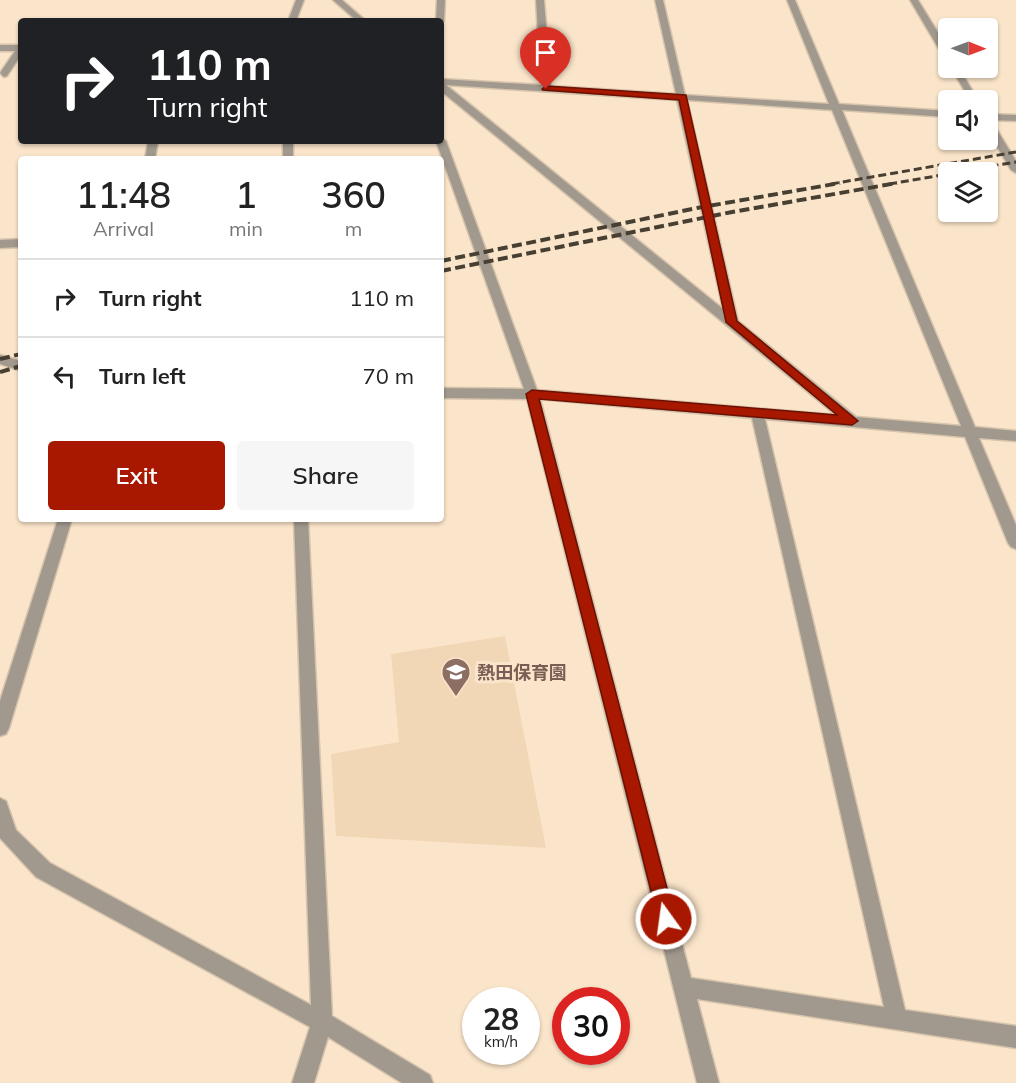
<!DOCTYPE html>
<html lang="en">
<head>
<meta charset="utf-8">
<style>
  :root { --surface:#fff; --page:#f6f6f6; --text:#222; --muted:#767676; --line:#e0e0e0; --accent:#a81800 }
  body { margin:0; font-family:Mulish,"Noto Sans JP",sans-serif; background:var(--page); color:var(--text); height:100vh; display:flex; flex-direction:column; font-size:22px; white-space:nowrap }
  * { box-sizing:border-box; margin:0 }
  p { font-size:20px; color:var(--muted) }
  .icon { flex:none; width:33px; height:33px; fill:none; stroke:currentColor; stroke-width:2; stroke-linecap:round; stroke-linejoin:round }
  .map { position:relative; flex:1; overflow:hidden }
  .drawer { position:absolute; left:18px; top:156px; width:426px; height:366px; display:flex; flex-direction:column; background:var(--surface); border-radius:6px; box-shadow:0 2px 4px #0004 }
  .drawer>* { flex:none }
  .top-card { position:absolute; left:18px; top:18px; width:426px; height:126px; border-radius:6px; box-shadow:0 2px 4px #0004; background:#202124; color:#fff; overflow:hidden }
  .needle { width:39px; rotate:91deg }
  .buttons { position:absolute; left:938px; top:18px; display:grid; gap:12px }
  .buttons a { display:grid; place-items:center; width:60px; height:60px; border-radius:6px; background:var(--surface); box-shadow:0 2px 4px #0004; font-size:30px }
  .speed { position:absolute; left:462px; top:987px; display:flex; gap:12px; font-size:30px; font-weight:700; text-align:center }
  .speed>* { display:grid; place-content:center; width:78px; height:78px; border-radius:50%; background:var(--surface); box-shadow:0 2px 4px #0004; line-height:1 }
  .speed small { font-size:15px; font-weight:400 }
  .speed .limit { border:9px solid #d22; background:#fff; color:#111 }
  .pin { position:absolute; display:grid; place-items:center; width:51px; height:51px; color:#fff; margin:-62px -26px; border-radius:50% 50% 50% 0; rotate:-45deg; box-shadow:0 0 6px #0007 }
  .pin .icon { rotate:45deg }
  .me { position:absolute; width:66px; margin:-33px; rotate:346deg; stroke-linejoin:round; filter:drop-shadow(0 0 4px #0008) }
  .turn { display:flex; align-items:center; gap:21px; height:126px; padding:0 30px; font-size:27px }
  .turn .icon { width:78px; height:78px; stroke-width:2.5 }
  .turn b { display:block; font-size:42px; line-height:51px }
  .eta { display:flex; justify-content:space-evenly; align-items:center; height:102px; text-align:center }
  .eta b { font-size:36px; font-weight:600; line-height:42px }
  .action { display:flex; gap:12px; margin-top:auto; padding:12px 30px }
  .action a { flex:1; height:69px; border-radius:6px; background:var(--accent); color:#fff; font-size:24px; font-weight:600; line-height:69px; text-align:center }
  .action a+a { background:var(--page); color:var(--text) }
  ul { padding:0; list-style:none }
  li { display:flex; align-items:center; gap:18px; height:78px; padding:0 30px; border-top:2px solid var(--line) }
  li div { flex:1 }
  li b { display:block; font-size:22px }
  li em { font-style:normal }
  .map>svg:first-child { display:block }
  .built { fill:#f2d7b6 }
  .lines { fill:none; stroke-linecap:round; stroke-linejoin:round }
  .minor-casing { stroke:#d7c4ac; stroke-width:3 }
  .minor { fill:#a2998e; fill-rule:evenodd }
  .rail-far1 { stroke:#483f33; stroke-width:3; stroke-dasharray:8 4; stroke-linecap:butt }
  .rail { stroke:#483f33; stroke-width:4; stroke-dasharray:10 4.5; stroke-linecap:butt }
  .route { fill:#a81800; stroke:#6d1000; stroke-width:1.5 }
  .labels { text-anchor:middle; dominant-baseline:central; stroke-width:6; stroke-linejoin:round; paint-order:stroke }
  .education-label { font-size:18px; font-weight:bold; fill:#785e54; stroke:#fbe5ca; text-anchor:start }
</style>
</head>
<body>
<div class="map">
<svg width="1016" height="1083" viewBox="0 0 1016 1083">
  <rect width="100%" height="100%" fill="#fbe5ca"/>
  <path class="built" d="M505 636 546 848 336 836 331 754 399 742 391 654Z"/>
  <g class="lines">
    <g class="minor-casing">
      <path id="minor" d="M296 0H304L296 21H288Z
        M333 0H342L366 21H357Z
        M437 0H445L444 21 441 23V21H436Z
        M536 0H544L551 86 676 94 655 0H663L685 95 829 104 787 0H795L839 104 948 111V117L842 110 975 427 1016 431V441L979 438 1016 525V549L1011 547 1008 543 965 437 765 419 905 1010 1016 1026V1048L697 999 719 1083H697L527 399 441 398V388L524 389 436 141H441V138L446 141 537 390 836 415 441 91V79L541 85ZM446 85 677 100 723 309ZM687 100 832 110 961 426 856 417 738 321ZM540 399 752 418 884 1007 691 978Z
        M910 0H918L948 49V59L943 56Z
        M0 45H21V55L7 76 4 77 0 73 15 51H0Z
        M951 68H959L978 100H970Z
        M987 114 1016 115V121L991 120 1016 161V173L1011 170 987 130Z
        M148 141H158L155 159H145Z
        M283 141H293V159H283Z
        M21 239V247L0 248V240Z
        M0 355 21 361V371L0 364Z
        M58 519H72L9 728 6 734 0 736V701Z
        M294 519H308L332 1016 430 1075 433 1083H402L328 1037 314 1083H292L310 1027 36 877 0 838V798L6 801 16 830 50 863 311 1005Z"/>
    </g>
    <use href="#minor" class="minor"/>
    <path class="rail-far1" d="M955 172 1016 162
      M831 184 1016 152
      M889 184 948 174"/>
    <path class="rail" d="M441 261 697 208 840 183
      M441 271 732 212 897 183
      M0 359 21 354
      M0 372 21 366"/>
  </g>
  <path class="route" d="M546 86 686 95 737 321 858 421 852 425 539 399 675 919 673 925 666 928 660 925 658 919 526 394 532 390 837 415 726 322 679 100 543 90 542 89Z"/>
  <defs>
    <g id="school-pin" transform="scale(1.5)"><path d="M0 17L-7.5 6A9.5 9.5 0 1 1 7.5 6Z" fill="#8d6e63" stroke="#fbe5ca"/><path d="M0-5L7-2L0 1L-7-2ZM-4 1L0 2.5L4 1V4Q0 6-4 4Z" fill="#fff"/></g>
  </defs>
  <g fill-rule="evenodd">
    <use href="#school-pin" x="456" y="672"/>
  </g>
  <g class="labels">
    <g class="education-label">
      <text x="477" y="672">熱田保育園</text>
    </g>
  </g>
</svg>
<div class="buttons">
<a><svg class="needle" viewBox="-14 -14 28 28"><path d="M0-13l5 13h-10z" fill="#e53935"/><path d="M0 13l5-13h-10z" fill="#767676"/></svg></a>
<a><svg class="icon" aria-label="sound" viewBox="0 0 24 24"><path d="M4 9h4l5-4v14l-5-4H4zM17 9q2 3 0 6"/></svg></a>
<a><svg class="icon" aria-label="layers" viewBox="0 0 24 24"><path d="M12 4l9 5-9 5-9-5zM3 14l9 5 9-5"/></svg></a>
</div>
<div class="speed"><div>28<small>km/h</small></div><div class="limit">30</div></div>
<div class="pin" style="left:546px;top:89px;background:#d93025"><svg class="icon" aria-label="arrive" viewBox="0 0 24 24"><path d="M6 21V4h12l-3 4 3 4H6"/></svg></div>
<svg class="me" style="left:666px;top:919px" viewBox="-20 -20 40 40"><circle r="17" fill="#a81800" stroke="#fff" stroke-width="3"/><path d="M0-11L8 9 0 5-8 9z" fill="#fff"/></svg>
<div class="top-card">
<div class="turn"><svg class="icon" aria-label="right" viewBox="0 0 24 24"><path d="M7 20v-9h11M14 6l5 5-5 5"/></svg><div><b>110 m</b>Turn right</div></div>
</div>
<section class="drawer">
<div class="eta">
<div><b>11:48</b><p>Arrival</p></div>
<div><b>1</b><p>min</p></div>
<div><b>360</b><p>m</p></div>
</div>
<ul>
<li><svg class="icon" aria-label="right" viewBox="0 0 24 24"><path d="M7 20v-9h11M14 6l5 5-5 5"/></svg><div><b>Turn right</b></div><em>110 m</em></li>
<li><svg class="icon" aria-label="left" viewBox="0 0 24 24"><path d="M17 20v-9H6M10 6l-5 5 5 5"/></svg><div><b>Turn left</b></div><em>70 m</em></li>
</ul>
<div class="action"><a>Exit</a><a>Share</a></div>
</section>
</div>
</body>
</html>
